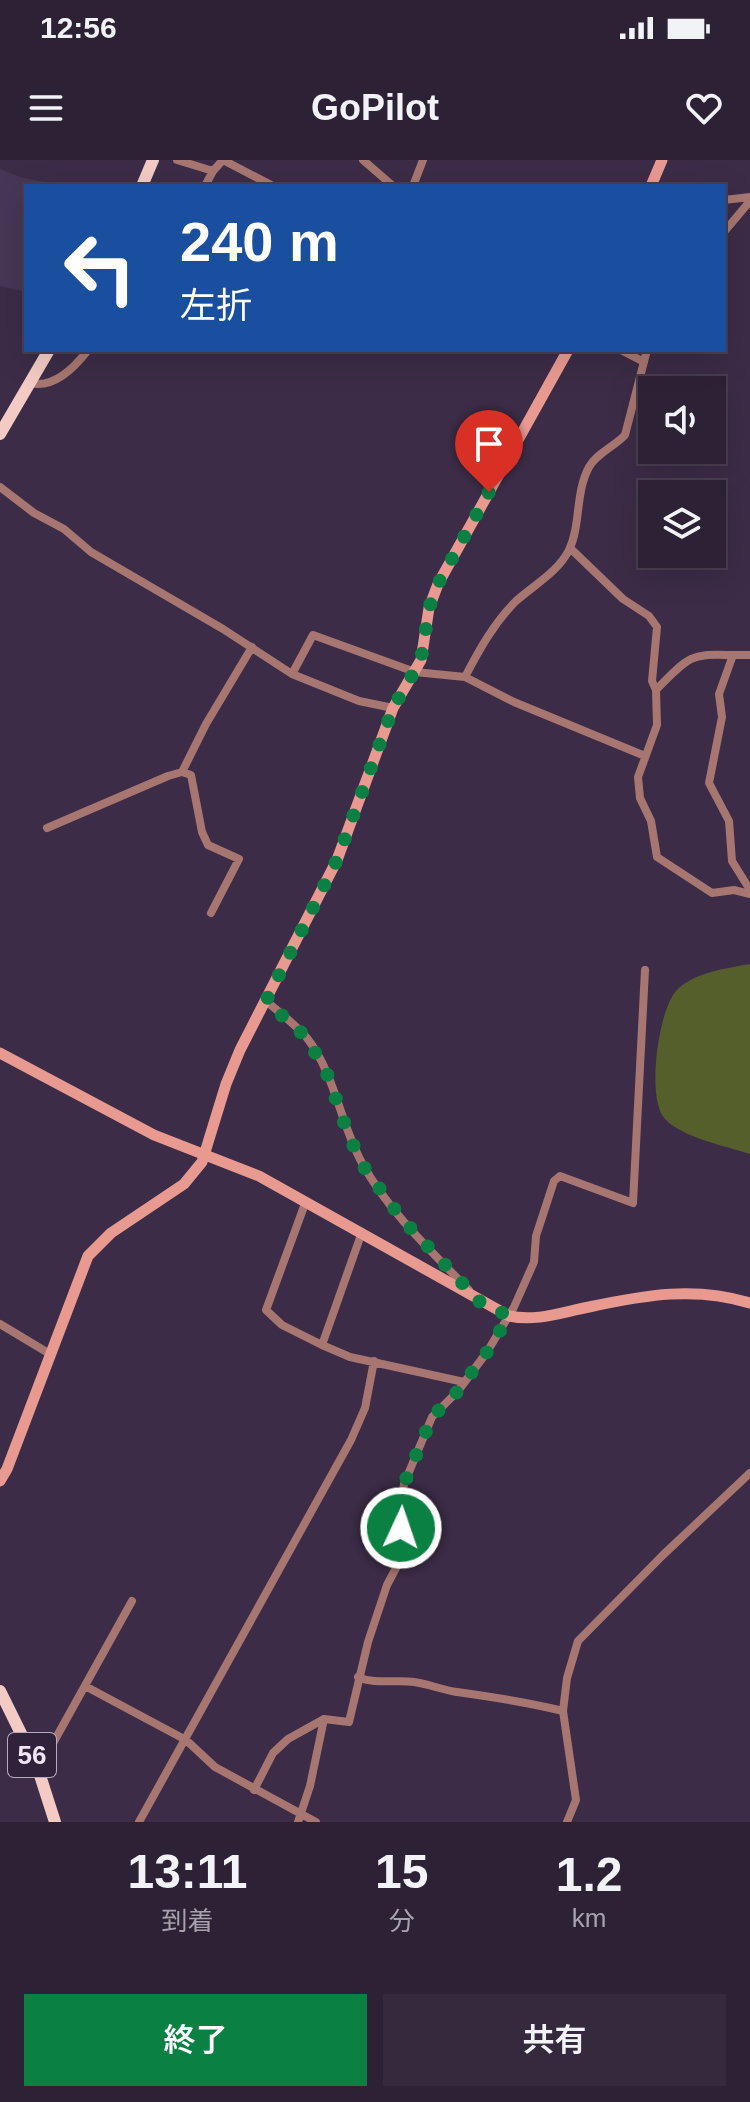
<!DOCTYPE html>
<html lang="ja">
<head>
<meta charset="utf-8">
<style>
  :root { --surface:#2d2135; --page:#35293d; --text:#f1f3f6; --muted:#a7a3ad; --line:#483e50; --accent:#0b8043 }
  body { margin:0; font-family:Arial,"Noto Sans JP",sans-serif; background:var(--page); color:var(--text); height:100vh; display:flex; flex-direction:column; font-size:30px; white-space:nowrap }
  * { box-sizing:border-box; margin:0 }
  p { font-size:26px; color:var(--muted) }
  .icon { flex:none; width:44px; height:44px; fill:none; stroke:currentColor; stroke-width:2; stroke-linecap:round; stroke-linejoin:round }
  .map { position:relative; height:1662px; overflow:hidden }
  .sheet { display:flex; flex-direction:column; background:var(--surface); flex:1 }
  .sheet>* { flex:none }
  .guide { position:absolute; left:24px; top:24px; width:702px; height:168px; border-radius:0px; box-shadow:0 8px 32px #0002,0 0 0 2px var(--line); background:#1a4fa0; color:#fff; overflow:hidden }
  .controls { position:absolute; left:638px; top:216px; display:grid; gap:16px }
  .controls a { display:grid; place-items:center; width:88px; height:88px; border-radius:0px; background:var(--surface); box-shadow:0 8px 32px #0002,0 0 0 2px var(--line); font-size:40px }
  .pin { position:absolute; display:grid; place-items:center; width:68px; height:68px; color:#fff; margin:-82px -34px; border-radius:50% 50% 50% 0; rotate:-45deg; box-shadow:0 0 8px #0007 }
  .pin .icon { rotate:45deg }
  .me { position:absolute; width:88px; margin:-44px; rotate:3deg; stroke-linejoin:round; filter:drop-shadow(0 0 6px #0008) }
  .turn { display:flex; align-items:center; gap:28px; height:168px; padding:0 24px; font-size:36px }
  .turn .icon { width:104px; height:104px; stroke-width:2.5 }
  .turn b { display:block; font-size:56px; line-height:68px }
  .eta { display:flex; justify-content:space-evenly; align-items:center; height:136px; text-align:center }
  .eta b { font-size:48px; font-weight:600; line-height:56px }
  .cta { display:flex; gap:16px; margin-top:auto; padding:16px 24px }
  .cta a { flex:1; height:92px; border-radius:0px; background:var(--accent); color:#fff; font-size:32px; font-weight:600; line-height:92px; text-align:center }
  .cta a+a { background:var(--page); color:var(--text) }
  .status { display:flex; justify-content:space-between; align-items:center; height:56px; padding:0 40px; background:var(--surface); direction:ltr }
  .status svg { height:22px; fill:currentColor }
  header { display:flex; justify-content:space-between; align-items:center; height:104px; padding:0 24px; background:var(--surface); font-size:36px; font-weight:600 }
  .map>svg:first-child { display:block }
  .built { fill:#473655 }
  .green { fill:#545f2b }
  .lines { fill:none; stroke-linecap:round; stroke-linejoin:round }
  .street { stroke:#a77670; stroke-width:8 }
  .secondary { stroke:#e89a91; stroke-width:11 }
  .primary { stroke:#f3cac4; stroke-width:12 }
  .route { stroke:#0b8043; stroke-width:14; stroke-dasharray:0 25.2 }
  .labels { text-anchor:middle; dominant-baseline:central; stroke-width:8; stroke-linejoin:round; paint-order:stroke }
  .shield { fill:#31223c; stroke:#b6abbf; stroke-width:2 }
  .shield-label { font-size:26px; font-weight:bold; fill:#efe6f7 }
</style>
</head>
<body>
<div class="status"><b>12:56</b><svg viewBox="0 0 49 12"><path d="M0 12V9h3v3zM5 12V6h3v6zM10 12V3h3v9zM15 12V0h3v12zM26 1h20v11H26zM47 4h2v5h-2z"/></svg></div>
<header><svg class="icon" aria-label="menu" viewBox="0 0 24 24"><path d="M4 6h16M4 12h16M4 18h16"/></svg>GoPilot<svg class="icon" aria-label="heart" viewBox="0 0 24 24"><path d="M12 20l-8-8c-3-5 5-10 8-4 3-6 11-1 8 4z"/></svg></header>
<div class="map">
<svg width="750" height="1662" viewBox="0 0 750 1662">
  <rect width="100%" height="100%" fill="#3c2c47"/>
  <path class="built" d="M0 9 23 18 66 26H26V132L0 126Z"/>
  <path class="green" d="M750 804V994C726 986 683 978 665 959 646 940 658 851 676 831 692 813 727 808 750 804Z"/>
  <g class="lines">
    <path class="street" d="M177 0 213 11
      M223 0 273 26
      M363 0 393 26
      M205 26 213 11 222 1
      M413 26 423 0
      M724 40 750 37
      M724 72 750 41
      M621 190 644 202
      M30 223C54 229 75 207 88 190
      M0 327 34 353 64 369 91 392 223 469 292 514 359 541 393 548
      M570 388 623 439 649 456 657 467 652 521 656 530 657 565 638 617 640 638 651 661 657 697 712 733 734 730 750 734
      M733 495 719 534 722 557 709 623 729 661 732 701 750 730
      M292 514 313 475 415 512 465 517 514 542 645 596
      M465 517C479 490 494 463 516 441 534 425 558 412 569 390 581 365 575 333 589 307 596 294 615 286 625 275L647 190
      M656 530C697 487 693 496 750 495
      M182 612 206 564 252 487
      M47 668 168 616 182 612 191 615 202 672 208 685 239 699 211 753
      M266 841C279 852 296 865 307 878 335 914 340 963 362 1003 388 1051 431 1091 469 1130
      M306 1041 266 1150 282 1165 322 1185
      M362 1072 322 1185 350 1197 464 1222
      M0 1164 50 1194
      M358 1517C375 1525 395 1519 414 1522 429 1524 442 1530 457 1532 493 1537 527 1542 563 1551
      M85 1526 186 1580 215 1607 316 1662
      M37 1606 47 1594 132 1441
      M254 1630 273 1593 288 1579 324 1559 349 1562 368 1482 387 1425 404 1393 406 1381 401 1368V1343L404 1324 432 1257 458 1231 487 1192 514 1147 534 1102 536 1076 554 1021 560 1016 633 1043 645 810
      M139 1662 351 1280 365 1248 374 1201
      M298 1662 310 1626 324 1559
      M567 1662 576 1640 563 1551 567 1518 578 1481 663 1395 750 1313"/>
    <path class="secondary" d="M651 26 662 0
      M0 893 154 975 259 1016 509 1156C537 1162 562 1152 589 1147 645 1135 695 1126 750 1143
      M0 1321 7 1309 88 1096 111 1073 184 1024 202 1002 226 924 240 890 337 700 393 548 421 500 429 448 438 424 568 190"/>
    <path class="primary" d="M142 26 153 0
      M0 274 49 190
      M0 1531 37 1606 55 1662"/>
  </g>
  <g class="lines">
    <path class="route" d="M401 1368 404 1324 432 1257 458 1231 487 1192 509 1156 480 1142 401 1058 361 1003 346 968 328 916 307 878 266 841 337 700 393 548 421 500 429 448 438 424 489 332"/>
  </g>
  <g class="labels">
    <rect class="shield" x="8" y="1573" width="48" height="44" rx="6"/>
    <g class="shield-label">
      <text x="32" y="1595">56</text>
    </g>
  </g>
</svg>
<div class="controls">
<a><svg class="icon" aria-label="sound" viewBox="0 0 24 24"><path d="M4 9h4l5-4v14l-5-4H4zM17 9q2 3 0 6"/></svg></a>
<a><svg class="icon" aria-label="layers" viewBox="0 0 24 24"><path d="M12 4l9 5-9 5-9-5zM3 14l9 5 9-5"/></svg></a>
</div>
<div class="pin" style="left:489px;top:332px;background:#d93025"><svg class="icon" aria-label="arrive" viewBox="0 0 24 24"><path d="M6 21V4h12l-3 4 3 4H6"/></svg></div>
<svg class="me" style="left:401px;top:1368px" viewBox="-20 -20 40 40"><circle r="17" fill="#0b8043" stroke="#fff" stroke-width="3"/><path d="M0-11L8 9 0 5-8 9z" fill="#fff"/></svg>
<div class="guide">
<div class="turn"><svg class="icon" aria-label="left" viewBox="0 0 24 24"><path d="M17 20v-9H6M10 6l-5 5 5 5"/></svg><div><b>240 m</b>左折</div></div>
</div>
</div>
<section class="sheet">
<div class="eta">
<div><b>13:11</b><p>到着</p></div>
<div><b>15</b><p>分</p></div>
<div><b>1.2</b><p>km</p></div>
</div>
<div class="cta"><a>終了</a><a>共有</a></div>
</section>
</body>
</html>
